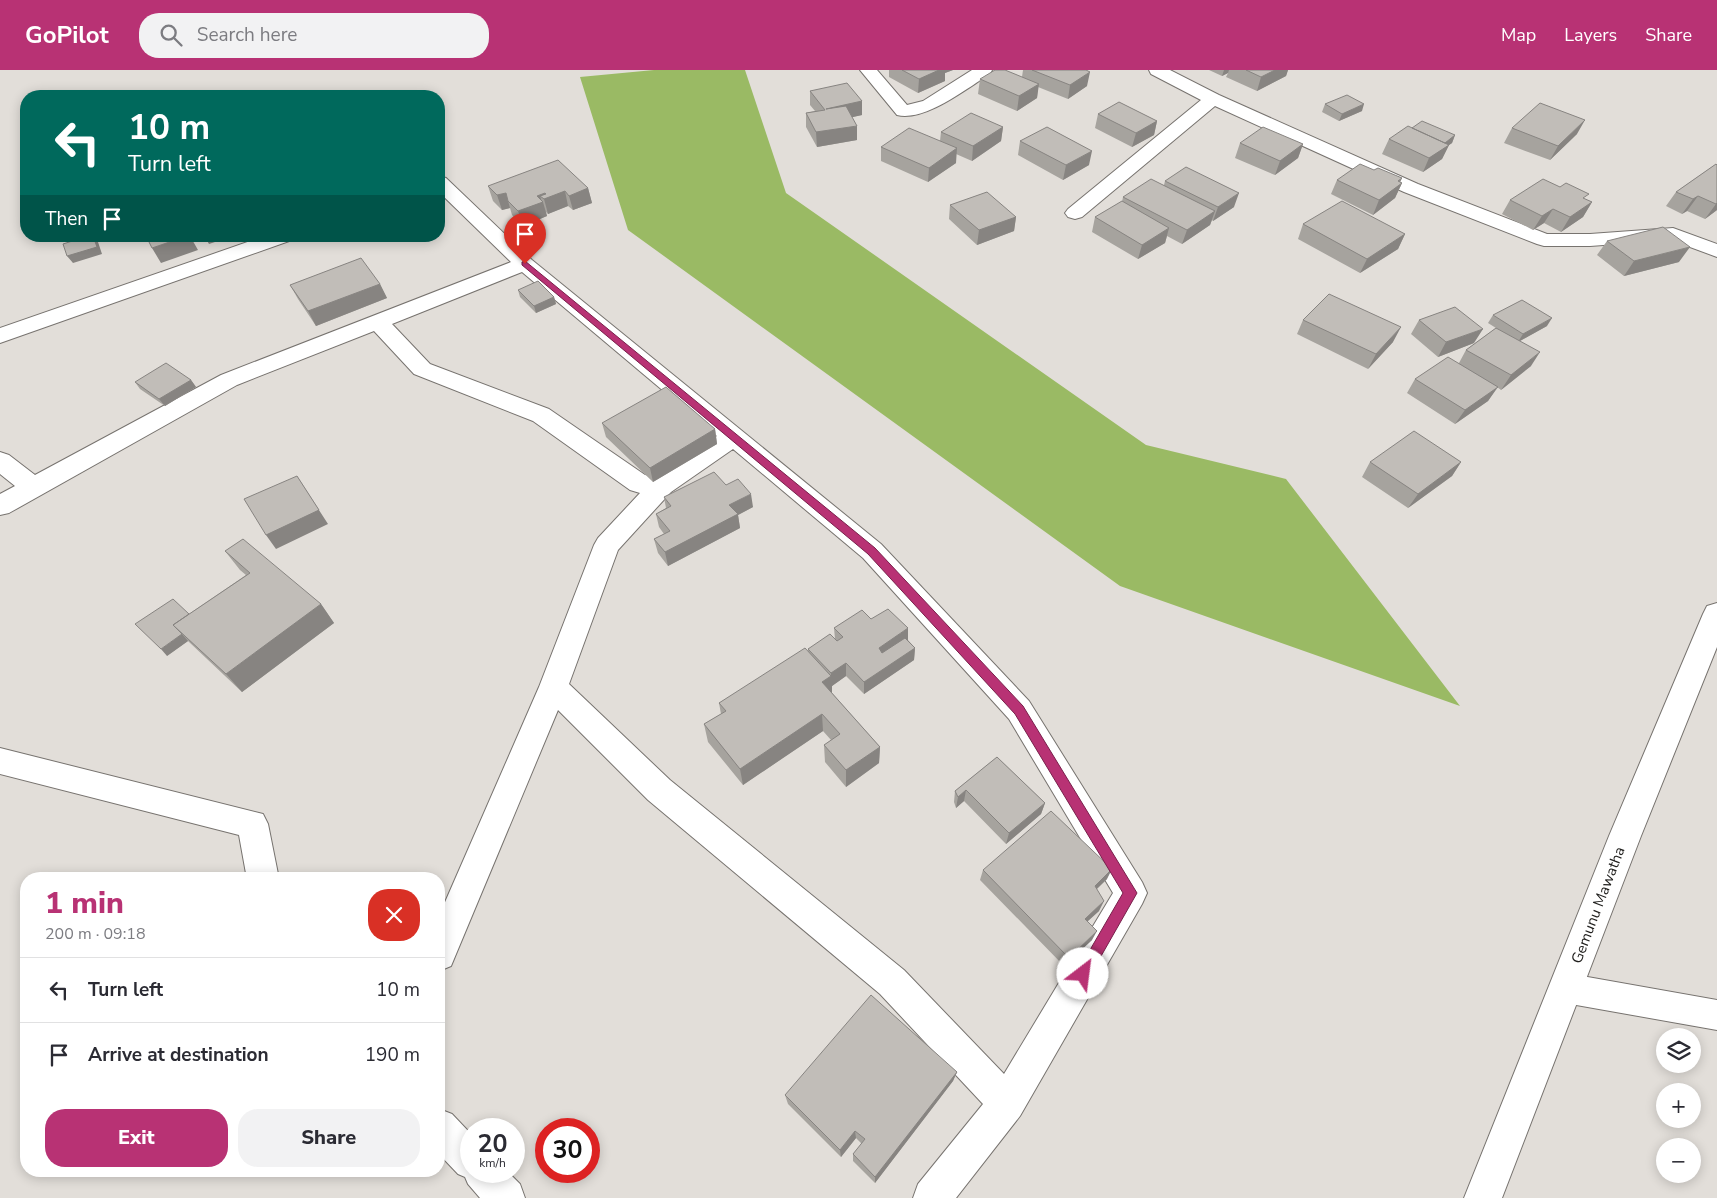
<!DOCTYPE html>
<html lang="en">
<head>
<meta charset="utf-8">
<style>
  :root { --surface:#fff; --page:#f2f2f3; --text:#2b2b33; --muted:#7c7c81; --line:#e1e1e2; --accent:#b83274 }
  body { margin:0; font-family:"Nunito Sans",sans-serif; background:var(--page); color:var(--text); height:100vh; display:flex; flex-direction:column; font-size:19px; white-space:nowrap }
  * { box-sizing:border-box; margin:0 }
  p { font-size:16px; color:var(--muted) }
  .icon { flex:none; width:28px; height:28px; fill:none; stroke:currentColor; stroke-width:2; stroke-linecap:round; stroke-linejoin:round }
  .map { position:relative; flex:1; overflow:hidden }
  .sheet { position:absolute; left:20px; top:802px; width:425px; height:305px; display:flex; flex-direction:column; background:var(--surface); border-radius:20px; box-shadow:0 2px 12px #0003 }
  .sheet>* { flex:none }
  .guide { position:absolute; left:20px; top:20px; width:425px; height:152px; border-radius:20px; box-shadow:0 2px 12px #0003; background:#00695c; color:#fff; overflow:hidden }
  .fabs { position:absolute; left:1656px; top:958px; display:grid; gap:10px }
  .fabs a { display:grid; place-items:center; width:45px; height:45px; border-radius:50%; background:var(--surface); box-shadow:0 2px 12px #0003; font-size:25px }
  .speed { position:absolute; left:460px; top:1048px; display:flex; gap:10px; font-size:25px; font-weight:700; text-align:center }
  .speed>* { display:grid; place-content:center; width:65px; height:65px; border-radius:50%; background:var(--surface); box-shadow:0 2px 12px #0003; line-height:1 }
  .speed small { font-size:12px; font-weight:400 }
  .speed .limit { border:8px solid #d22; background:#fff; color:#111 }
  .pin { position:absolute; display:grid; place-items:center; width:42px; height:42px; color:#fff; margin:-51px -21px; border-radius:50% 50% 50% 0; rotate:-45deg; box-shadow:0 0 5px #0007 }
  .pin .icon { rotate:45deg }
  .me { position:absolute; width:55px; margin:-28px; rotate:30deg; stroke-linejoin:round; filter:drop-shadow(0 0 4px #0008) }
  .turn { display:flex; align-items:center; gap:18px; height:105px; padding:0 25px; font-size:22px }
  .turn .icon { width:65px; height:65px; stroke-width:2.5 }
  .turn b { display:block; font-size:35px; line-height:42px }
  .then { display:flex; align-items:center; height:48px; padding:0 25px; background:#0003; gap:10px; font-size:19px }
  .round { display:grid; place-items:center; flex:none; width:52px; height:52px; border-radius:20px; background:var(--page) }
  .head { display:flex; align-items:center; justify-content:space-between; height:85px; padding:0 25px }
  h1 { font-size:30px; font-weight:800; line-height:38px; color:var(--accent) }
  .primary-button { display:flex; gap:10px; margin-top:auto; padding:10px 25px }
  .primary-button a { flex:1; height:58px; border-radius:20px; background:var(--accent); color:#fff; font-size:20px; font-weight:800; line-height:58px; text-align:center }
  .primary-button a+a { background:var(--page); color:var(--text) }
  ul { padding:0; list-style:none }
  li { display:flex; align-items:center; gap:15px; height:65px; padding:0 25px; border-top:1px solid var(--line) }
  li div { flex:1 }
  li b { display:block; font-size:19px }
  li em { font-style:normal }
  header { display:flex; align-items:center; gap:30px; box-sizing:border-box; height:70px; padding:0 25px; background:var(--accent); color:#fff }
  header strong { font-size:24px }
  nav { display:flex; gap:28px; margin-inline-start:auto; font-size:18px }
  .search { width:350px; height:45px; background:var(--page); display:flex; align-items:center; gap:12px; box-sizing:border-box; padding:0 18px; border-radius:20px; color:var(--muted); font-size:19px }
  .map>svg:first-child { display:block }
  .green { fill:#9aba64 }
  .lines { fill:none; stroke-linecap:round; stroke-linejoin:round }
  .lane-casing { stroke:#77736f; stroke-width:2 }
  .street-casing { stroke:#77736f; stroke-width:2 }
  .lane { fill:#fff; fill-rule:evenodd }
  .street { fill:#fff; fill-rule:evenodd }
  .wall { fill:#a6a39e }
  .shaded-wall { fill:#878481 }
  .building { fill:#c1bdb8; stroke:#878481 }
  .route { fill:#b83274; stroke:#78204b }
  .labels { text-anchor:middle; dominant-baseline:central; stroke-width:4; stroke-linejoin:round; paint-order:stroke }
  .street-label { font-size:15px; fill:#21201e; stroke:#fff }
</style>
</head>
<body>
<header>
<strong>GoPilot</strong>
<div class="search"><svg class="icon" aria-label="search" viewBox="0 0 24 24"><circle cx="10" cy="10" r="6"/><path d="M15 15l6 6"/></svg>Search here</div>
<nav><a>Map</a><a>Layers</a><a>Share</a></nav>
</header>
<div class="map">
<svg width="1717" height="1128" viewBox="0 0 1717 1128">
  <rect width="100%" height="100%" fill="#e2ded9"/>
  <path class="green" d="M654 0H745L786 123 1146 375 1286 409 1460 636 1120 516 628 160 580 7Z"/>
  <g class="lines">
    <g class="lane-casing">
      <path id="lane" d="M1565 903 1717 930V960L1565 933 1555 928 1550 918 1555 908Z"/>
    </g>
    <g class="street-casing">
      <path id="street" d="M860 0H877L907 35 923 31 972 0H992L990 4C967 18 925 52 897 45Z
        M1149 0H1170L1219 25 1418 114 1547 164H1590L1673 158 1717 174V187L1671 170 1590 176H1544L1537 174 1404 122 1215 36 1082 147 1075 149 1068 147 1065 143 1068 139 1201 30 1151 4Z
        M439 106 446 108 532 190 881 474 1029 631 1142 812 1147 823 1142 834 1020 1046 956 1128H913L918 1114 983 1034 880 924 648 730 558 640 451 896 439 901V846L539 617 594 475 598 468 640 423 630 420 533 351 414 304 374 261 237 315 9 443 0 445V424L15 416 0 404V382L9 385 35 405 221 305 511 192 439 122ZM522 202 717 366 658 407 645 405 549 339 430 294 392 254ZM733 379 863 488 1009 649 1113 823 1004 1004 904 900 670 710 569 614 618 480 671 422Z
        M265 166H295L292 170 0 273V258Z
        M1717 533V577L1641 766 1502 1128H1464L1609 766 1703 544 1707 536Z
        M0 678 263 744 268 754 279 809H247L239 765 0 704Z
        M439 1039 452 1044 471 1064V1101H507L520 1114 525 1128H480L468 1114 465 1107 458 1104 439 1084Z"/>
    </g>
    <use href="#lane" class="lane"/>
    <use href="#street" class="street"/>
  </g>
  <path class="wall" d="M889 0H953L945 3V11L918 23 889 7Z
    M1023 0H1086L1087 16 1068 29 1038 17 1037 28 1017 41 978 24 980 9 1022 7Z
    M1209 0H1288L1286 6 1257 21 1226 7 1228 3 1222 6Z
    M810 21 862 31V45L852 47 857 70 817 77 806 57V43L815 41 810 35Z
    M1325 34 1362 41 1339 51 1322 42Z
    M1098 44 1157 51 1154 65 1132 77 1095 58Z
    M1003 57 1001 71 972 91 956 84V93L928 112 881 91V77L940 71 941 62Z
    M1412 58 1455 65 1452 73 1449 75 1442 89 1423 102 1382 84 1389 69Z
    M1512 58 1577 64 1550 90 1504 73Z
    M1020 71 1089 95 1063 110 1018 85Z
    M1240 73 1303 74 1298 88 1275 105 1235 88Z
    M1716 94 1717 140 1705 149 1687 141 1682 144 1666 136 1676 122Z
    M1374 100 1402 108 1400 112 1402 113 1395 128 1373 145 1331 124 1337 110Z
    M1165 111 1234 137 1213 151 1212 150 1210 155 1182 174 1167 166 1165 173 1138 189 1092 162 1095 147 1122 132 1123 127 1164 115Z
    M488 116 588 118 592 133 573 140 568 136 548 144 546 142 547 146 523 156 512 145 510 138 502 140 493 131Z
    M1585 129 1592 132 1583 147 1561 162 1544 153 1533 160 1502 144 1510 130Z
    M950 135 1016 147 1014 161 977 175 949 149Z
    M1303 154 1405 164 1398 179 1360 203 1298 169Z
    M1607 171 1679 192 1624 206 1597 185Z
    M380 214 387 228 316 256 298 229 290 215Z
    M518 220 554 227 556 234 536 243 520 227Z
    M1493 245 1547 256 1520 271 1531 296 1501 320 1497 317 1488 331 1455 354 1407 323 1415 309 1459 293 1466 280 1496 258 1488 253Z
    M1303 250 1393 272 1368 299 1297 264Z
    M1419 250 1474 273 1438 287 1411 264Z
    M191 310 196 317 165 336 140 319 135 312Z
    M602 353 715 359 717 374 653 412 606 367Z
    M1370 392H1461L1452 406 1408 438 1362 407Z
    M726 415 753 437 738 445 740 458 668 496 658 483 654 469 664 464 659 457 656 444 666 438 664 427Z
    M225 481 321 534 334 553 242 622 188 571 167 586 189 544 246 505 240 500Z
    M871 549 908 570 915 578 914 590 864 624 846 606 832 616V623L880 677 879 693 846 717 825 692 824 675 831 670 823 661 743 715 708 672 704 654 721 644 719 633 808 581V579L835 569 834 558Z
    M997 687 1045 733 1041 744 1006 774 964 731 956 738 954 732 955 721Z
    M983 800 1107 809 1097 819 1099 841 1087 852 1092 870 1064 896 980 810Z
    M957 1002 953 1011 875 1113 853 1091V1084L862 1074 856 1068 841 1087 788 1034 785 1025Z"/>
  <path class="shaded-wall" d="M938 0H953L945 3V11L918 23 919 9Z
    M1224 0H1229L1228 3 1222 6Z
    M1275 0H1288L1286 6 1257 21 1261 7Z
    M1090 2 1087 16 1068 29 1070 15Z
    M1039 14 1037 28 1017 41 1019 26Z
    M862 31V45L827 53 826 39Z
    M1364 34 1362 41 1339 51 1342 44Z
    M1585 50 1577 64 1550 90 1558 76Z
    M1157 51 1154 65 1132 77 1136 63Z
    M857 56V70L817 77 816 62Z
    M1003 57 1001 71 972 91 973 76Z
    M1455 65 1452 73 1442 80 1449 75 1442 89 1423 102 1429 88 1440 76Z
    M1303 74 1298 88 1275 105 1280 91Z
    M957 78 956 93 928 112 929 98Z
    M1092 81 1089 95 1063 110 1066 95Z
    M1402 108 1398 116 1402 113 1395 128 1373 145 1379 130Z
    M588 118 592 133 573 140 569 126Z
    M565 121 568 136 548 144 544 129 540 126 542 132H543L547 146 523 156 518 141 537 126 545 123 546 128Z
    M506 123 510 138 502 140 497 125Z
    M1239 123 1234 137 1213 151 1218 137Z
    M1698 126 1687 141 1682 144 1693 129Z
    M1592 132 1583 147 1561 162 1570 147Z
    M1717 133V140L1705 149 1716 134Z
    M1553 139 1544 153 1533 160 1542 146Z
    M1215 141 1210 155 1182 174 1187 160Z
    M1016 147 1014 161 977 175 979 160Z
    M1169 158 1165 173 1138 189 1142 175Z
    M1405 164 1398 179 1360 203 1367 189Z
    M93 166 98 172 102 184 73 193 67 186Z
    M187 166H190L198 180 161 193 152 178Z
    M206 166H233L209 174 205 167Z
    M1690 177 1679 192 1624 206 1634 191Z
    M380 214 387 228 316 256 308 241Z
    M554 227 556 234 536 243 534 236Z
    M1552 248 1547 256 1518 272 1523 264Z
    M1401 257 1393 272 1368 299 1376 284Z
    M1483 259 1474 273 1438 287 1446 272Z
    M1540 282 1531 296 1501 320 1511 305Z
    M191 310 196 317 165 336 159 329Z
    M1498 317 1488 331 1455 354 1465 340Z
    M715 359 717 374 653 412 650 398Z
    M1461 392 1452 406 1408 438 1418 424Z
    M297 406 328 454 276 479 266 465Z
    M751 424 753 437 738 445 740 458 668 496 665 482 729 435Z
    M321 534 334 553 242 622 226 604Z
    M908 558V571L879 590V578Z
    M182 564 188 571 167 586 161 579Z
    M915 578 914 590 864 624V612Z
    M846 593V606L832 616V624L822 612 831 606V603Z
    M822 644 823 661 743 715 740 699Z
    M880 677 879 693 846 717V700Z
    M966 720 964 731 956 738 958 727Z
    M1045 733 1041 744 1006 774 1009 763Z
    M1112 799 1107 809 1090 825 1095 816Z
    M1104 831 1099 841 1080 858 1085 849Z
    M1097 861 1092 870 1064 896 1069 888Z
    M957 1002 953 1011 875 1113V1107Z
    M855 1061 856 1068 841 1087 840 1080Z"/>
  <path class="building" d="M902 0H939L919 9Z
    M995 0H1005L1039 14 1019 26 980 9Z
    M1032 0H1086L1090 2 1070 15Z
    M1246 0H1275L1261 7Z
    M847 13 862 31 826 39 846 36 857 56 816 62 806 43 825 40 810 21Z
    M1347 25 1364 34 1342 44 1325 34Z
    M1119 32 1157 51 1136 63 1098 44Z
    M1540 33 1585 50 1558 76 1512 58Z
    M971 43 1003 57 973 76 941 62Z
    M1422 51 1455 65 1445 73 1412 58Z
    M1408 56 1449 75 1429 88 1389 69Z
    M1047 57 1092 81 1066 95 1020 71Z
    M1263 57 1303 74 1280 91 1240 73Z
    M909 58 957 78 929 98 881 77Z
    M558 90 588 118 569 126 565 121 544 129 540 126 546 124 545 123 537 126 543 132 518 141 508 131 506 123 497 125 488 116Z
    M1360 94 1374 100 1378 98 1402 108 1398 111 1402 113 1379 130 1337 110Z
    M1716 94 1717 95V133L1716 134 1698 126 1693 129 1676 122Z
    M1186 97 1239 123 1218 137 1165 111Z
    M1151 109 1215 141 1187 160 1123 127Z
    M1543 109 1560 117 1566 113 1589 124 1583 128 1592 132 1570 147 1553 139 1542 146 1510 130Z
    M987 122 1016 147 979 160 950 135Z
    M1122 131 1169 158 1142 175 1095 147Z
    M1342 131 1405 164 1367 189 1303 154Z
    M1663 157 1690 177 1634 191 1607 171Z
    M88 166H93L97 177 67 186 63 174Z
    M146 166H187L152 178Z
    M361 188 380 214 308 241 290 215Z
    M538 211 554 227 534 236 518 220Z
    M1329 224 1401 257 1376 284 1303 250Z
    M1522 230 1552 248 1523 264 1493 245Z
    M1455 237 1483 259 1446 272 1419 250Z
    M1496 258 1540 282 1511 305 1466 280Z
    M1448 287 1498 317 1465 340 1415 309Z
    M166 293 191 310 159 329 135 312Z
    M666 317 715 359 650 398 602 353Z
    M1414 361 1461 392 1418 424 1370 392Z
    M714 402 726 415 738 409 751 424 729 435 738 444 665 482 654 469 670 461 656 444 671 436 664 427Z
    M297 406 319 440 266 465 244 429Z
    M243 469 321 534 226 604 173 555 250 503 225 481Z
    M173 529 189 544 173 555 182 564 161 579 135 554Z
    M888 539 908 558 879 578 882 583 905 568 915 578 864 612 846 593 831 603 808 579 830 564 837 571 843 567 834 558 862 540 871 549Z
    M805 578 831 606 822 612 880 677 846 700 824 675 840 664 822 644 740 699 704 654 726 641 719 633Z
    M997 687 1045 733 1009 763 966 720 958 727 955 721Z
    M1051 741 1112 799 1095 816 1104 831 1085 849 1097 861 1069 888 983 800Z
    M871 925 957 1002 875 1107 853 1084 865 1069 855 1061 840 1080 785 1025Z"/>
  <path class="route" d="M525 191 875 478 1023 636 1137 823 1088 909 1083 911 1078 909 1076 904 1123 823 1015 644 868 484 522 195V192Z"/>
  <g class="labels">
    <g class="street-label">
      <text transform="translate(1598 835) rotate(-69)">Gemunu Mawatha</text>
    </g>
  </g>
</svg>
<div class="fabs">
<a><svg class="icon" aria-label="layers" viewBox="0 0 24 24"><path d="M12 4l9 5-9 5-9-5zM3 14l9 5 9-5"/></svg></a>
<a>+</a>
<a>−</a>
</div>
<div class="speed"><div>20<small>km/h</small></div><div class="limit">30</div></div>
<div class="pin" style="left:525px;top:194px;background:#d93025"><svg class="icon" aria-label="arrive" viewBox="0 0 24 24"><path d="M6 21V4h12l-3 4 3 4H6"/></svg></div>
<svg class="me" style="left:1083px;top:904px" viewBox="-20 -20 40 40"><circle r="19" fill="#fff"/><path d="M0-13L10 11 0 6-10 11z" fill="#b83274"/></svg>
<div class="guide">
<div class="turn"><svg class="icon" aria-label="left" viewBox="0 0 24 24"><path d="M17 20v-9H6M10 6l-5 5 5 5"/></svg><div><b>10 m</b>Turn left</div></div>
<div class="then">Then<svg class="icon" aria-label="arrive" viewBox="0 0 24 24"><path d="M6 21V4h12l-3 4 3 4H6"/></svg></div>
</div>
<section class="sheet">
<div class="head"><div><h1>1 min</h1><p>200 m · 09:18</p></div><a class="round" style="background:#d93025;color:#fff"><svg class="icon" aria-label="close" viewBox="0 0 24 24"><path d="M6 6l12 12M18 6L6 18"/></svg></a></div>
<ul>
<li><svg class="icon" aria-label="left" viewBox="0 0 24 24"><path d="M17 20v-9H6M10 6l-5 5 5 5"/></svg><div><b>Turn left</b></div><em>10 m</em></li>
<li><svg class="icon" aria-label="arrive" viewBox="0 0 24 24"><path d="M6 21V4h12l-3 4 3 4H6"/></svg><div><b>Arrive at destination</b></div><em>190 m</em></li>
</ul>
<div class="primary-button"><a>Exit</a><a>Share</a></div>
</section>
</div>
</body>
</html>
